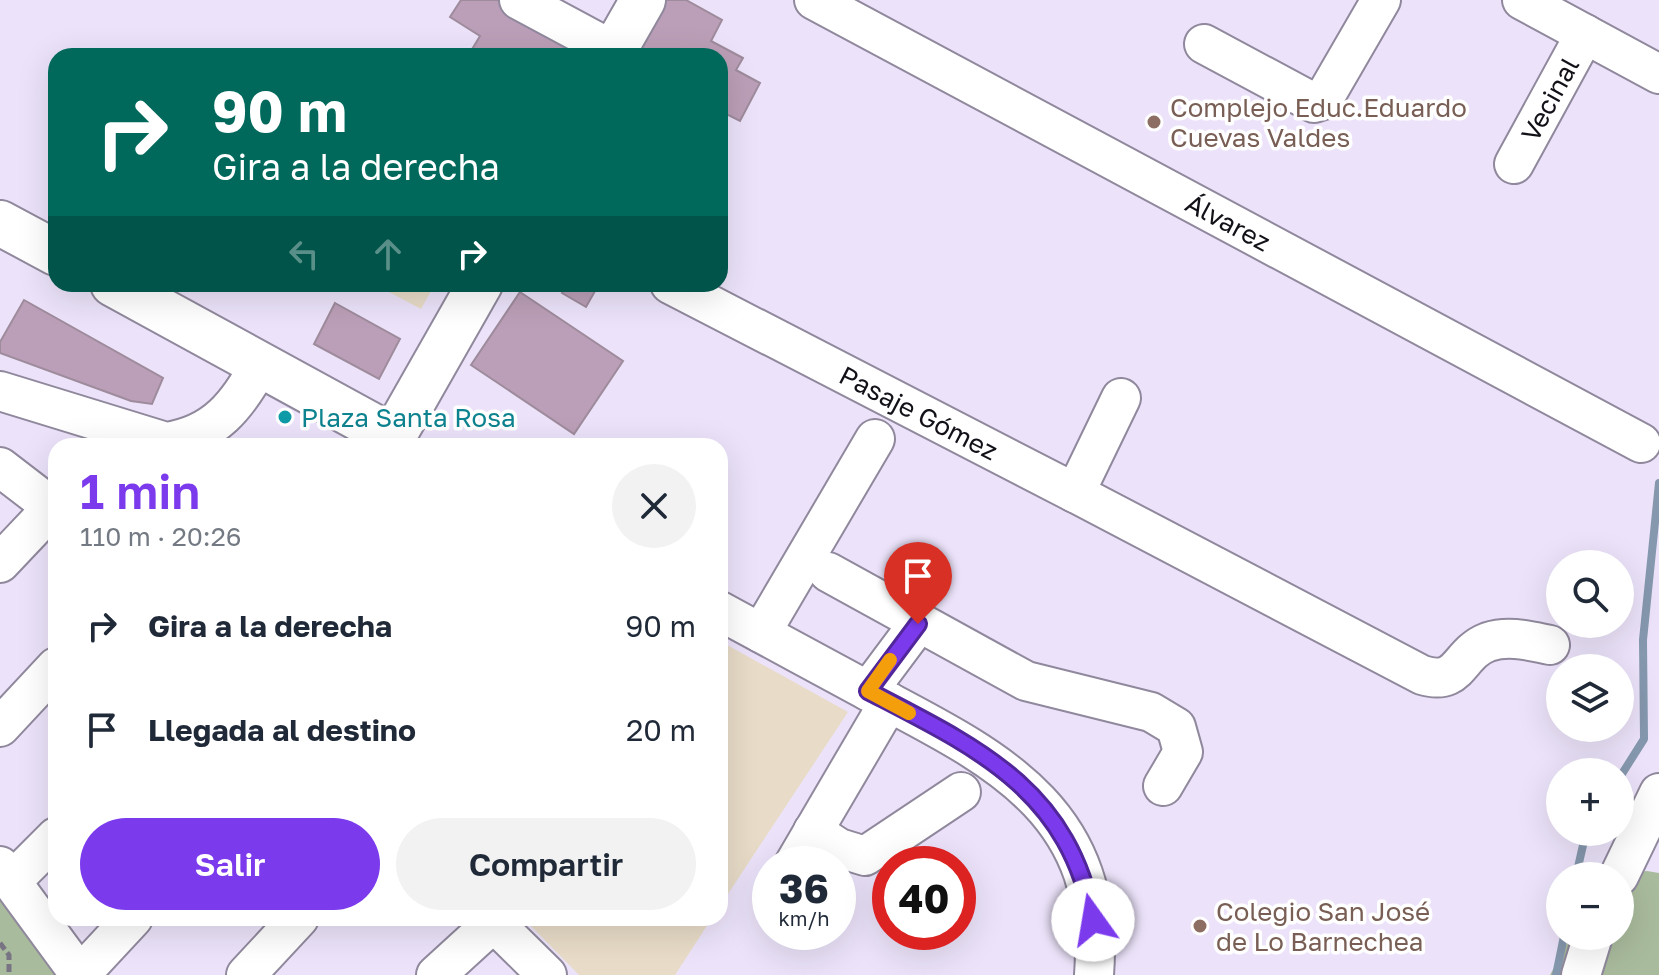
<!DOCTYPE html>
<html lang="es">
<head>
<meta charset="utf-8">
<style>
  :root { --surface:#fff; --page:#f2f2f3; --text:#1f2937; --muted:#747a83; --accent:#7c3aed }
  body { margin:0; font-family:"Golos Text",sans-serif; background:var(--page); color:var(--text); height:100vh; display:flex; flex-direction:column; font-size:30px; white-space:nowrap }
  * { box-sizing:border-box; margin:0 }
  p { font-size:26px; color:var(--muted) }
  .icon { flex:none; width:44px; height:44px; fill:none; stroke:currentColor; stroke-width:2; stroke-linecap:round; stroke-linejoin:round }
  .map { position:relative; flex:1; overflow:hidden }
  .sheet { position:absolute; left:48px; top:438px; width:680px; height:488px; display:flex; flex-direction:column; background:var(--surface); border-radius:24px; box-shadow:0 8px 32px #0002 }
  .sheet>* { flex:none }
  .top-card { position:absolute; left:48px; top:48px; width:680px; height:244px; border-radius:24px; box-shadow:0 8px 32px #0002; background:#00695c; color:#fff; overflow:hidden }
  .tools { position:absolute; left:1546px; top:550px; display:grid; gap:16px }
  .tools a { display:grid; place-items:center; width:88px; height:88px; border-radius:50%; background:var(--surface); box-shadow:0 8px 32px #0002; font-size:40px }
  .speed { position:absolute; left:752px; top:846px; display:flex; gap:16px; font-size:40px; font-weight:700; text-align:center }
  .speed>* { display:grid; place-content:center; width:104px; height:104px; border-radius:50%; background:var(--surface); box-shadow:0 8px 32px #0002; line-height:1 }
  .speed small { font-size:20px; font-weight:400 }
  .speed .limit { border:12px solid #d22; background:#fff; color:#111 }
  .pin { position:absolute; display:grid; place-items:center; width:68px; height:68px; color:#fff; margin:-82px -34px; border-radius:50% 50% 50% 0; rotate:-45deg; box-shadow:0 0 8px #0007 }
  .pin .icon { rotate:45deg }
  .me { position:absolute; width:88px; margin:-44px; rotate:347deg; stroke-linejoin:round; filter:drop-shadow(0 0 6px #0008) }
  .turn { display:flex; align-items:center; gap:28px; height:168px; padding:0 32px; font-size:36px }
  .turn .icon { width:104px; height:104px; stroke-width:2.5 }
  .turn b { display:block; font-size:56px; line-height:68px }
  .lanes { display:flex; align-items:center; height:76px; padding:0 32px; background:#0003; justify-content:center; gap:40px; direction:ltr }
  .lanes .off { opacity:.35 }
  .round { display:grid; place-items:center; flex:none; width:84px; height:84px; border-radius:42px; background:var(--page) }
  .head { display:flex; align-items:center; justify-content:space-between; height:136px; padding:0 32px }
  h1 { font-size:48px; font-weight:600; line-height:60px; color:var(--accent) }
  .action { display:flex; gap:16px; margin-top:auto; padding:16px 32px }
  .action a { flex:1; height:92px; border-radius:48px; background:var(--accent); color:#fff; font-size:32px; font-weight:600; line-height:92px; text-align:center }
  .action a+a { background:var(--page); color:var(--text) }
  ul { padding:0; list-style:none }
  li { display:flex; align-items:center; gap:24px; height:104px; padding:0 32px }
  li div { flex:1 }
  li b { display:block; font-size:30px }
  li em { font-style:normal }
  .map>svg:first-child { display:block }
  .education { fill:#e8dcc8 }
  .green { fill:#a9bb9d }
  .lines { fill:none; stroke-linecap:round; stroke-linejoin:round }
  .stream { stroke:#8698ae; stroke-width:8 }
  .building { fill:#bb9fb8; stroke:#9e8b9c; stroke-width:2 }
  .minor-casing { stroke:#90889c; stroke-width:42 }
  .major-casing { stroke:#90889c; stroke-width:48 }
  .path { stroke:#797483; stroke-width:5; stroke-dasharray:8 4; stroke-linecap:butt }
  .minor { stroke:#fff; stroke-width:38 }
  .major { stroke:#fff; stroke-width:44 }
  .route-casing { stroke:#51269a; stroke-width:20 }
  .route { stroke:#7c3aed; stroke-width:14 }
  .slow { stroke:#f59e0b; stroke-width:14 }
  .education-dot { fill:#8d6e63; stroke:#fff; stroke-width:3 }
  .culture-dot { fill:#0f9aa8; stroke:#fff; stroke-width:3 }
  .labels { text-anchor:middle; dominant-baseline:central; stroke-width:7; stroke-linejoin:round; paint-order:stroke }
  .street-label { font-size:26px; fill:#131018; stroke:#fff }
  .education-label { font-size:26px; fill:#785e54; stroke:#fff; text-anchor:start }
  .culture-label { font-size:26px; fill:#0d838f; stroke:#fff; text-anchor:start }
</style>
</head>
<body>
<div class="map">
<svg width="1659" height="975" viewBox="0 0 1659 975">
  <rect width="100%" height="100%" fill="#ece3fa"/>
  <path class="education" d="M374 284H435L421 309Z
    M720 641 848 712 720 906Z
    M523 918H712L675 975H579Z"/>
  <path class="green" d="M0 866 80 975H0Z
    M1647 871 1659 873V975H1550L1571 936H1620V876L1606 875Z"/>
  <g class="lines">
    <path class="stream" d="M1620 777 1644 739 1643 640 1659 483
      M1576 876 1586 832
      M1556 975 1564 936"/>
  </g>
  <path class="building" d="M461 0H497L569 45 562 56H478L471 51 480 36 450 17Z
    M658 0H686L722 20 711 41 743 58 736 70 760 83 740 121 720 111V56H628Z
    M568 284H599L586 307 562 293Z
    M520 292 623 361 574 434 471 365Z
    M24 300 163 378 152 404 131 401 0 353V342Z
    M335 303 400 339 379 379 314 344Z"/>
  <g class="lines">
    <g class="minor-casing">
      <g id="minor">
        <path d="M519 0 614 51"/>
        <path id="s1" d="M814 0 1641 443"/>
        <path d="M1522 0 1659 74"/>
        <path d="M1204 44 1314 103 1323 100 1381 0"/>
        <path id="s2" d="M1514 164 1585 34"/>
        <path id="s3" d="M670 284 1075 493 1121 398"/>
        <path d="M0 391 166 442C215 435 238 405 260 364"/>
        <path d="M0 467 56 510"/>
        <path d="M1075 493 1422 675C1461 687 1457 654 1488 642 1509 635 1530 641 1550 645"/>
        <path d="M0 563 53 507"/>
        <path d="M828 572 1026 681 1151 712 1176 727 1183 752 1163 786"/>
        <path d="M720 611C774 640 827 669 881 698 1003 762 1106 815 1094 975"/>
        <path d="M761 633 875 439"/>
        <path d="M868 691 918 624"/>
        <path d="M0 727 56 667"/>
        <path d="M813 831 839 848 865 856 961 792"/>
        <path d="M794 864 889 702"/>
        <path d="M0 866 80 975 133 918"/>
        <path d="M1619 876 1659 793"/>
        <path d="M12 881 56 837"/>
        <path d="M489 918 547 975"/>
        <path d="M246 975 299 918"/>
        <path d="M436 975 494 922"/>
        <path d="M1581 975 1593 936"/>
      </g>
    </g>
    <g class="major-casing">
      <path id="major" d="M611 56 643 0
        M0 223 56 253
        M113 284 393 437 480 284"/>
    </g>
    <path class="path" d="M0 943 9 955V975"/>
    <use href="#minor" class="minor"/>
    <use href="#major" class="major"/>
  </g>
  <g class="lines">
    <g class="route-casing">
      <path id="route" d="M918 624 868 691C976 747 1069 789 1093 920"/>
    </g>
    <use href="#route" class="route"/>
    <path class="slow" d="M890 660 868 691 909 713"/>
  </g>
  <g class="education-dot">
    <circle cx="1154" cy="122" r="8"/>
    <circle cx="1200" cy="926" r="8"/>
  </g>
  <circle class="culture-dot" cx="285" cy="417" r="8"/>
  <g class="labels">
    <g class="street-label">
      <text stroke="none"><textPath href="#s2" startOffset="74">Vecinal</textPath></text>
      <text stroke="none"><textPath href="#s1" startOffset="470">Álvarez</textPath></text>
      <text stroke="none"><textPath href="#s3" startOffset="280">Pasaje Gómez</textPath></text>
    </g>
    <g class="education-label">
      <text x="1170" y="107">Complejo Educ.Eduardo<tspan x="1170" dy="30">Cuevas Valdes</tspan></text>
      <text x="1216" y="911">Colegio San José<tspan x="1216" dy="30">de Lo Barnechea</tspan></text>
    </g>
    <g class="culture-label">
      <text x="301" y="417">Plaza Santa Rosa</text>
    </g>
  </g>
</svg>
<div class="tools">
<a><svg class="icon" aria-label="search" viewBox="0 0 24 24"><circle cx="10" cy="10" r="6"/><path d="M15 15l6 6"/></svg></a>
<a><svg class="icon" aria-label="layers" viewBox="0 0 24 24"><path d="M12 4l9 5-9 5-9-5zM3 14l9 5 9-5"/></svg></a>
<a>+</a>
<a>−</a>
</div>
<div class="speed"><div>36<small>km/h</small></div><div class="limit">40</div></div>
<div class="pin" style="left:918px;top:624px;background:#d93025"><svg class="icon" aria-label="arrive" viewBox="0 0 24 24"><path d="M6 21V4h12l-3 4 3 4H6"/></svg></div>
<svg class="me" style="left:1093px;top:920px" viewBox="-20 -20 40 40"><circle r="19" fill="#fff"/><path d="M0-13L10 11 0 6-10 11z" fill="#7c3aed"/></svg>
<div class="top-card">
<div class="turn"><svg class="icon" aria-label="right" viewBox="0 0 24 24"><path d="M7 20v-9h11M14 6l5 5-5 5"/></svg><div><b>90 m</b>Gira a la derecha</div></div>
<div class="lanes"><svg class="icon off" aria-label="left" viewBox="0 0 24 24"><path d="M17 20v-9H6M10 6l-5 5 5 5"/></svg><svg class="icon off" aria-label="ahead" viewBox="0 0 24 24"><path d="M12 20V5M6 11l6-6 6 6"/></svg><svg class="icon" aria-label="right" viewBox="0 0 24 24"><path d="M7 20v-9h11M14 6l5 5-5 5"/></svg></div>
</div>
<section class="sheet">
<div class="head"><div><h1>1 min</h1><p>110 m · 20:26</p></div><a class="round"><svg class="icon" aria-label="close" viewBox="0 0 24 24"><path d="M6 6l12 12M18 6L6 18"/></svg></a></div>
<ul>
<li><svg class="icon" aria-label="right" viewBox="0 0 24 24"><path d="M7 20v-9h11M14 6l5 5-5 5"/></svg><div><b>Gira a la derecha</b></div><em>90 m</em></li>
<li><svg class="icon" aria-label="arrive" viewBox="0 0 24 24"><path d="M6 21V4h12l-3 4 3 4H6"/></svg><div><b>Llegada al destino</b></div><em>20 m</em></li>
</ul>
<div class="action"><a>Salir</a><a>Compartir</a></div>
</section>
</div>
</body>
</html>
